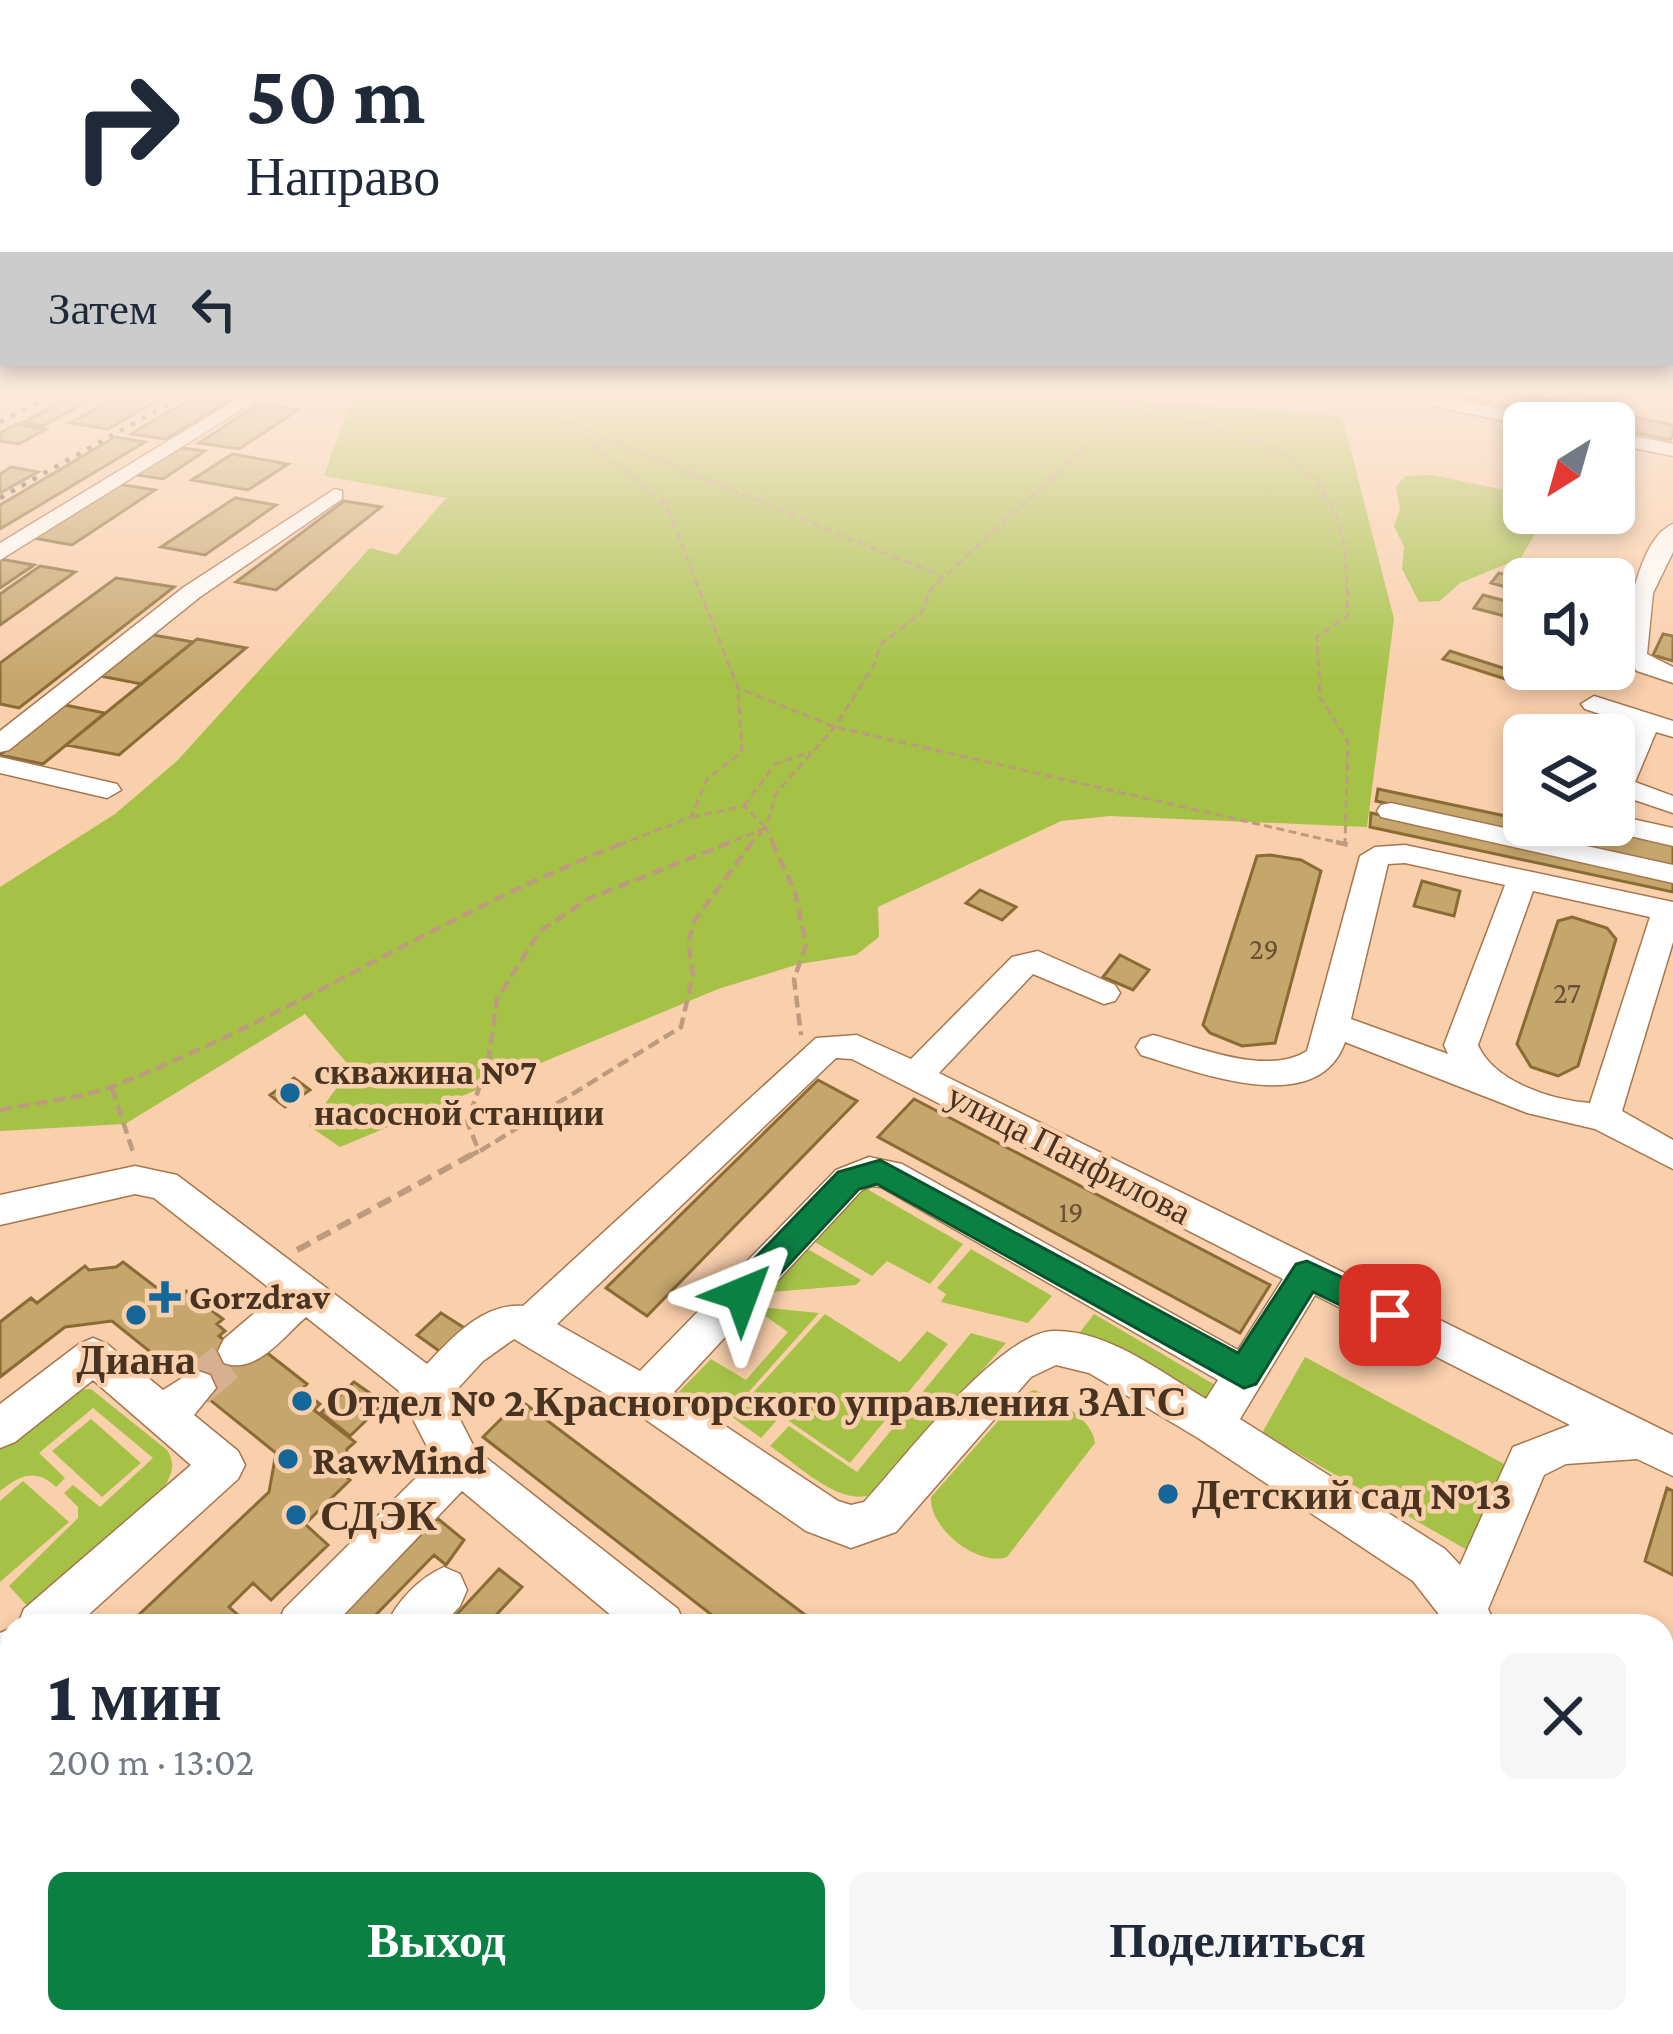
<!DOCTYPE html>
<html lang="ru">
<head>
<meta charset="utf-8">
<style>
  :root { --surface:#fff; --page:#f6f6f7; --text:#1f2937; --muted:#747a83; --accent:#0b8043 }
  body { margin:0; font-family:"Crimson Pro",serif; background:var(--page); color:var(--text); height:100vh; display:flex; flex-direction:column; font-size:45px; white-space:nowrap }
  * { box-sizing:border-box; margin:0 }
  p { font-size:39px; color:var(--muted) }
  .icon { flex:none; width:66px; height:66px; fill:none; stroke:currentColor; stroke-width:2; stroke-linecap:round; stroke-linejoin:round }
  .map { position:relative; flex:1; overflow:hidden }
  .side { position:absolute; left:0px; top:1614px; width:1674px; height:420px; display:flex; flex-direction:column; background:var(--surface); border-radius:36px 36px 0 0; box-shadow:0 6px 18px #0003 }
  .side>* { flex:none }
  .banner { position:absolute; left:0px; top:0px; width:1674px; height:366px; box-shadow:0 6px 18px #0003; background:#fff; color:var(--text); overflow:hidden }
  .needle { width:78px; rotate:217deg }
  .fabs { position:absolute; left:1503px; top:402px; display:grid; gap:24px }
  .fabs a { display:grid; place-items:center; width:132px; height:132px; border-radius:18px; background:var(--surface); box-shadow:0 6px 18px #0003; font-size:60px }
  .pin { position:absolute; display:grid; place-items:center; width:102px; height:102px; color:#fff; margin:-51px; border-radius:24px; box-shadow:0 6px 18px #0006 }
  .me { position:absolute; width:132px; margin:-66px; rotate:44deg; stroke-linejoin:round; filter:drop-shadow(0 0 9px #0008) }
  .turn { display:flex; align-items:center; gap:42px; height:252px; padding:0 48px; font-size:54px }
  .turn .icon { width:156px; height:156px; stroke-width:2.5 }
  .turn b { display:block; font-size:84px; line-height:102px }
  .then { display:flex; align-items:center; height:114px; padding:0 48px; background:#0003; gap:24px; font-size:45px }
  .round { display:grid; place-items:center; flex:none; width:126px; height:126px; border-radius:18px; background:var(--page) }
  .overview { display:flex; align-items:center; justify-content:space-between; height:204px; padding:0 48px }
  h1 { font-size:72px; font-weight:800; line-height:90px }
  .action { display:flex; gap:24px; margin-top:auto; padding:24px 48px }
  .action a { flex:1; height:138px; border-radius:18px; background:var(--accent); color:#fff; font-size:48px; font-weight:800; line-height:138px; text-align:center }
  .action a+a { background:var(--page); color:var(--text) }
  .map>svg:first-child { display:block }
  .green { fill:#a5c247 }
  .building { fill:#c5a66d; stroke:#896b33; stroke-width:3 }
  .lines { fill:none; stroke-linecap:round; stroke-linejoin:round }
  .minor-tunnel { stroke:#d6b090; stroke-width:40; stroke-dasharray:40 21; stroke-linecap:butt }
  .minor-casing { stroke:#a6764c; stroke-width:3 }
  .path-far3 { stroke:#be9b7e; stroke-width:3; stroke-dasharray:8 4.5; stroke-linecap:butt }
  .path-far2 { stroke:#be9b7e; stroke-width:4.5; stroke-dasharray:12 6; stroke-linecap:butt }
  .path-far1 { stroke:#be9b7e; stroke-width:6; stroke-dasharray:15 8; stroke-linecap:butt }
  .path { stroke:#be9b7e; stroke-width:8; stroke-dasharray:18 9; stroke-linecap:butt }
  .minor { fill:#fff; fill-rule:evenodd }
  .rail { stroke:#604833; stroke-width:4.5; stroke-dasharray:4.5 8; stroke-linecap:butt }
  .route { fill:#0b8043; stroke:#07532c; stroke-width:3 }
  .poi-dot { fill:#156799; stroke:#f9cfac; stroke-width:4.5 }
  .labels { text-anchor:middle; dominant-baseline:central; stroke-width:9; stroke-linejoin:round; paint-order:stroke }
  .number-label { font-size:30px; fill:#675034 }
  .poi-label { font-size:36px; font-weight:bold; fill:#483321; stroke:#f9cfac; text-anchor:start }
  .street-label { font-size:36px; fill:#483321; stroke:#f9cfac }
  .near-poi-label { font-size:42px; font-weight:bold; fill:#483321; stroke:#f9cfac; text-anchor:start }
</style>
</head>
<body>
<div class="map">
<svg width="1673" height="2034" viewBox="0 0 1673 2034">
  <rect width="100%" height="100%" fill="#f9cfac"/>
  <path class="green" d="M352 395C681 394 1014 384 1342 416L1394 619 1367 827 1110 816 1061 821 878 907 879 937 856 955 799 964 718 989 340 1147 309 1126 351 1068 305 1014 125 1124 0 1131V887L115 814 177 761 370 548 397 555 446 498 324 476Z
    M1433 475 1524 494V513H1547L1521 558 1460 583 1440 601 1419 602 1402 569 1404 547 1394 526 1400 509 1396 487 1405 476Z
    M867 1189 963 1244 930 1284 887 1261 872 1276 810 1239 856 1192Z
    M804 1247 861 1280 856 1285 760 1293Z
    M971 1249 1052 1296 1028 1323 941 1302 946 1294 937 1288Z
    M751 1306 819 1313 746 1395 778 1419 761 1438 713 1403 697 1418 674 1397 711 1359 746 1380 788 1332Z
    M825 1314 900 1362 927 1331 948 1344 850 1463 751 1395Z
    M1094 1314 1215 1385 1207 1406 1077 1336Z
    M971 1333 1006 1343 873 1494C840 1508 797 1464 770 1446L789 1426 857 1472Z
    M1305 1357 1506 1465 1469 1551 1262 1433Z
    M91 1389 167 1450C176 1464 172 1473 164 1488L31 1610 9 1586 78 1518V1507L64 1493 73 1485 100 1507 153 1458 93 1408 39 1453 65 1478 56 1487C36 1468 20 1475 0 1491V1445L77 1390Z
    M1034 1390C1056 1398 1093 1419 1095 1443L1007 1557C977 1567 929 1528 931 1497L1021 1395Z
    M91 1419 141 1463 102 1497 52 1451Z
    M23 1481 69 1522 0 1582V1501Z"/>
  <path class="building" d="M75 395 95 397 43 426 24 422Z
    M121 395H167L108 429 70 423Z
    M197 395H239L166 439 131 434Z
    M1453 395H1522L1555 401 1546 414Z
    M259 404 298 410 239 449 199 443Z
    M1577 405 1673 425V435L1670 440 1614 428V423L1568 418Z
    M16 424 46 429 19 444 0 441V433Z
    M115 437 145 442 0 529V505Z
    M174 447 205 451 163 479 131 474Z
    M232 454 288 464 248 490 192 480Z
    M11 467 38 472 0 493V474Z
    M117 484 155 490 72 545 33 538Z
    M235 498 276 505 205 555 161 547Z
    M344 501 381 507 276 590 236 582Z
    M0 559 34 565 0 588Z
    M40 566 75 572 0 625V594Z
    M1499 573 1524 579V592L1491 583Z
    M116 578 174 587 19 708 0 704V663Z
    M1483 595 1524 606V621L1474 608Z
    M1663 634 1673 636V661L1653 655Z
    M153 635 193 642 141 684 100 676Z
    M197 639 246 648 119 755 66 745Z
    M1450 651 1528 676 1521 684 1443 659Z
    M60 704 105 713 43 764 0 755Z
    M1378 789 1515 818 1524 798V825H1597L1673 842V866L1376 801Z
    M1371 813 1673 880V892L1370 827Z
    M1270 855 1301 860 1321 871 1275 1043 1242 1046 1210 1033 1203 1025 1257 856Z
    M1422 881 1460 891 1454 916 1414 906Z
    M980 890 1016 907 1002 920 966 903Z
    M1572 917 1607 928 1616 939 1578 1066 1558 1076 1531 1067 1517 1044 1558 921Z
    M1120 955 1149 970 1133 990 1103 977Z
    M294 1078 310 1090 285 1107 270 1095Z
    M818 1080 857 1101 647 1316 606 1288Z
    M914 1099 1270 1285 1240 1333 878 1137Z
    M123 1262 157 1288 163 1283 180 1296 186 1291 223 1319 217 1324 225 1331 219 1336 245 1357 266 1352 307 1384 301 1390 320 1404 314 1410 355 1442 347 1449 344 1475 350 1480 305 1524 328 1545 271 1600 253 1583 229 1607 247 1623 244 1626H127L269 1492 276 1453 112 1321 65 1327 0 1377V1322L31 1298 37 1303 85 1266 89 1270 116 1267Z
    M441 1313 474 1334 449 1358 417 1335Z
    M354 1382 384 1403 350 1436 321 1413Z
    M520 1400 820 1626H726L483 1437Z
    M1667 1488 1673 1491V1575L1645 1561Z
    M437 1518 464 1540 446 1565 434 1555 365 1626H331Z
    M499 1569 522 1587 486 1626H446Z
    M12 1733V1818L0 1810V1744Z
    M82 2022H127L116 2034H71Z
    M763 2022H819L832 2034H776Z"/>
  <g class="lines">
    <path class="minor-tunnel" d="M195 1388 238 1351"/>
    <g class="minor-casing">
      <path id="minor" d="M244 395H265L0 560V543Z
        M1424 395H1443L1551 422 1569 395H1587L1570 423 1524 425 1432 406Z
        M1614 432 1673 444V456L1614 444Z
        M335 489 342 491V499L200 597 9 750 0 752V731L184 587Z
        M1673 524V552L1653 593 1647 654 1673 667V683L1637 671 1623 656C1626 622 1638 538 1673 524Z
        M1594 696 1673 721V737L1656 732 1635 782 1673 796V813L1614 793V768L1633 725 1585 709 1581 704Z
        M0 757 117 784 121 790 107 798 0 773Z
        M1391 803 1673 865V883L1381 817 1377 811 1381 805Z
        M1614 815 1673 828V846L1604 830 1600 825H1614Z
        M1405 845 1673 902V942L1622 1111 1673 1140V1169L1595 1129 1527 1113 1345 1042C1318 1120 1197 1072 1141 1055L1136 1047 1141 1039 1153 1035C1196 1046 1266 1077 1307 1051L1360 856 1375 847ZM1405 863 1505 885 1444 1045 1448 1054 1351 1019 1388 864ZM1533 891 1650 917 1590 1103C1552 1100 1494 1082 1478 1045Z
        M1038 951 1115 985 1120 993 1115 1001 1104 1004 1033 974 939 1073 1673 1435V1476L1637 1459 1566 1464 1544 1475 1488 1609 1496 1626H1448L1413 1581 1198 1438 1089 1373 1056 1365 1031 1377 896 1532 851 1548 806 1531 629 1408 514 1339 483 1361 449 1398 475 1449 678 1609 685 1626H624L462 1491 333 1626H277L284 1609 434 1460 398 1390 306 1317C283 1337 256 1375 224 1363L218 1351 224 1339 277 1294 154 1198 135 1194 0 1225V1195L135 1166 177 1175 427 1364C453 1337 483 1303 523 1306L816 1038 857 1035 911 1059 1012 957ZM836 1058 852 1059 1283 1279 1238 1350 902 1164 869 1157 836 1170 640 1371 557 1324ZM872 1186 881 1187 1218 1380 1206 1399C1162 1373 1108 1330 1054 1331 999 1332 903 1460 864 1502L851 1505 838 1501 674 1392 862 1190ZM1315 1295 1570 1425 1513 1447 1460 1565 1445 1549 1240 1419Z
        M93 1338 107 1344 163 1390 195 1370 210 1375 216 1388 194 1415 238 1451 245 1465 238 1479 76 1626H17L24 1609 191 1465 93 1380 15 1442 0 1448V1404L79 1344Z
        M444 1567 460 1574 467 1590 460 1606 442 1626H386C397 1601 419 1578 444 1567Z
        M12 1628V1681L0 1686V1633Z
        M12 1889V1950L0 1955V1894Z
        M0 1976 12 1981V2022H38L34 2034H0Z
        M446 2022H542L537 2034H451Z
        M666 2022H730L735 2034H671Z
        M1296 2022H1352L1350 2034H1294Z"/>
    </g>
    <path class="path-far3" d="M563 395 564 421 666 504 738 688 835 727 1349 845
      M1121 407 1132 395
      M1120 411C1197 422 1311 435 1339 524 1348 553 1346 586 1348 616L1317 637 1320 697 1348 742 1345 842
      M569 423 941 576
      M744 806 775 764 811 752
      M692 817 744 806 766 828
      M619 845 691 817 707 779 742 752 738 688
      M723 845 766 828
      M749 845 762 832
      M774 845 766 828 776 793 835 727 875 663 880 645 922 612 931 589 1109 425 1125 395"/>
    <path class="path-far2" d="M772 842 795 892 806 945 794 979 801 1035
      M1336 842 1353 846
      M112 1088 134 1155
      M0 1110C37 1102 81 1099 116 1085 292 1016 450 910 626 842
      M480 1151 681 1027 693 975 688 942 695 920 752 842
      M468 1157 479 1151 467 1122 488 1063 497 999 540 931 588 899 731 842"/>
    <path class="path-far1" d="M297 1250 473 1154"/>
    <path class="path" d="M0 1860 12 1874"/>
    <use href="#minor" class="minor"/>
    <path class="rail" d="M0 422 52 395
      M0 498 184 395"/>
  </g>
  <linearGradient id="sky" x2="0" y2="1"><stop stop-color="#6ab4cd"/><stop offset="0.58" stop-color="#fce9da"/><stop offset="1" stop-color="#fce9da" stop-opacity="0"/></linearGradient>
  <rect width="1673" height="679" fill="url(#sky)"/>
  <path class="route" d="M880 1160 1238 1353 1296 1264 1307 1261 1402 1305 1406 1315 1402 1325 1390 1329 1313 1292 1256 1384 1244 1388 877 1184 859 1189 753 1303 742 1307 730 1303 725 1294 730 1284 838 1172Z"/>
  <g class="poi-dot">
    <circle cx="290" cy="1093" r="12"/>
    <path d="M159 1279h12v12h12v12h-12v12h-12v-12h-12v-12h12z"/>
    <circle cx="136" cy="1315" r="12"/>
    <circle cx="302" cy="1401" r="12"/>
    <circle cx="288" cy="1459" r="12"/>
    <circle cx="1168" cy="1494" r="12"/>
    <circle cx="296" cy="1515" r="12"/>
  </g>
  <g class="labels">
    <g class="number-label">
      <text x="1264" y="948">29</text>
      <text x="1567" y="992">27</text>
      <text x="1071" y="1211">19</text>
    </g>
    <g class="poi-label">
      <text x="314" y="1072">скважина №7<tspan x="314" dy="41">насосной станции</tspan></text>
      <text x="189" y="1297">Gorzdrav</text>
    </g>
    <g class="street-label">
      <text transform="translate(1069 1154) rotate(27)">улица Панфилова</text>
    </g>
    <g class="near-poi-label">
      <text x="136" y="1359" text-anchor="middle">Диана</text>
      <text x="326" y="1401">Отдел № 2 Красногорского управления ЗАГС</text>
      <text x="312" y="1459">RawMind</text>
      <text x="1192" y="1494">Детский сад №13</text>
      <text x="320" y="1515">СДЭК</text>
    </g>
  </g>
</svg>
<div class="fabs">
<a><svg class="needle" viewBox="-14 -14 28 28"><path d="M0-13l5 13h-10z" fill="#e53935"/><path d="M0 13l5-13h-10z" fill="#747a83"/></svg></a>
<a><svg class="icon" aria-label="sound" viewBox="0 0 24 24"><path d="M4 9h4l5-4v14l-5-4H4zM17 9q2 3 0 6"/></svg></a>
<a><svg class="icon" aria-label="layers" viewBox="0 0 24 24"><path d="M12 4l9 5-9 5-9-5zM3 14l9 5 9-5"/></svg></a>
</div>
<div class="pin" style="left:1390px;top:1315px;background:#d93025"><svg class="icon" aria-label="arrive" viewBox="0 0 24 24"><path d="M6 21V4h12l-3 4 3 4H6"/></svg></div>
<svg class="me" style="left:742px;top:1294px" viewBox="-20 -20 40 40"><path d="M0-17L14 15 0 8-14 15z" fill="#0b8043" stroke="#fff" stroke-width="4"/></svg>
<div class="banner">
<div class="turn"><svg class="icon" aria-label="right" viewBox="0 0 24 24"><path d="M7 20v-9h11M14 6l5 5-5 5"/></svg><div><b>50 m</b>Направо</div></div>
<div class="then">Затем<svg class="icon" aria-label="left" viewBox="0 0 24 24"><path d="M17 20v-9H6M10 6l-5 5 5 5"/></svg></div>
</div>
<section class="side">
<div class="overview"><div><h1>1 мин</h1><p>200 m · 13:02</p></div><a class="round"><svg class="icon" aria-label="close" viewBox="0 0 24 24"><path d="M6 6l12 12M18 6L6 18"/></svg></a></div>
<div class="action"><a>Выход</a><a>Поделиться</a></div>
</section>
</div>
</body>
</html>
